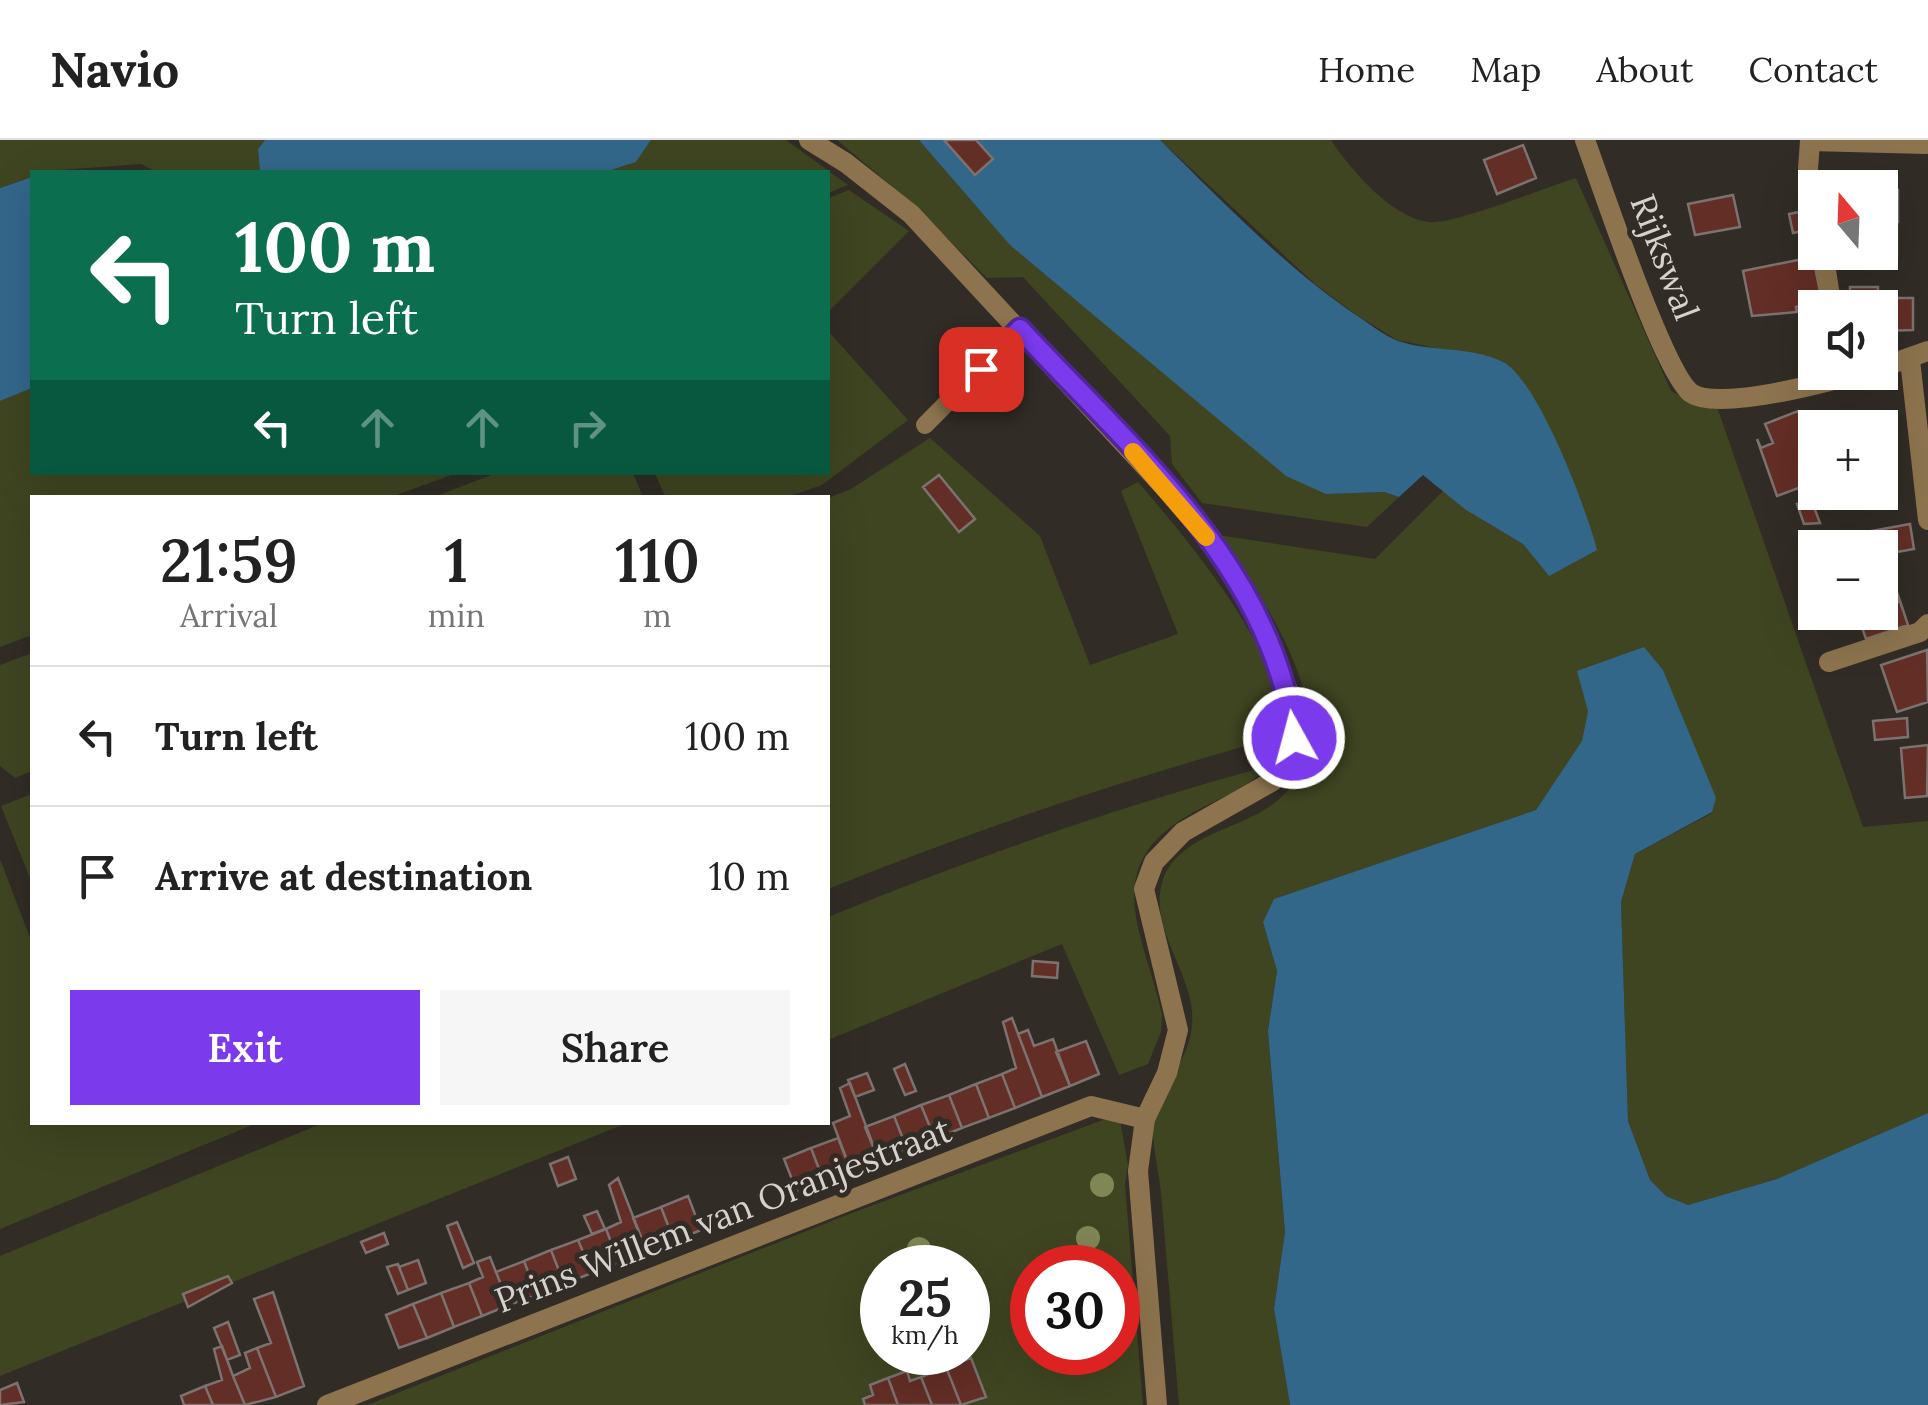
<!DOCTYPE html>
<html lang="en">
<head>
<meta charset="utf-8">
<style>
  :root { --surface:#fff; --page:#f6f6f6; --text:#222; --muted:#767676; --line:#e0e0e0; --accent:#7c3aed }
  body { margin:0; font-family:Lora,serif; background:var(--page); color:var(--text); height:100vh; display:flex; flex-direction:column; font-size:38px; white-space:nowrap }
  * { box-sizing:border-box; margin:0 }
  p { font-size:32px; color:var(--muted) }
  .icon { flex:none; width:55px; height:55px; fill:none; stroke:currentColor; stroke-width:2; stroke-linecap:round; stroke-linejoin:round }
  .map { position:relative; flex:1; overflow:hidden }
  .side { position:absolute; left:30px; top:355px; width:800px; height:630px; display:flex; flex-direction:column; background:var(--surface); border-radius:0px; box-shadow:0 10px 40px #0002 }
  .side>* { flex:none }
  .guide { position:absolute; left:30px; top:30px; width:800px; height:305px; border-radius:0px; box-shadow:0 10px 40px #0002; background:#0b6e4f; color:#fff; overflow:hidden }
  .needle { width:65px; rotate:341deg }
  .buttons { position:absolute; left:1798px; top:30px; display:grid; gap:20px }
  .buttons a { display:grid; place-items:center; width:100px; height:100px; border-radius:0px; background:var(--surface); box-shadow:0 10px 40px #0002; font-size:50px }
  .speed { position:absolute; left:860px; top:1105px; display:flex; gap:20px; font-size:50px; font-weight:700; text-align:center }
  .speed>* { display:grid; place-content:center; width:130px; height:130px; border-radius:50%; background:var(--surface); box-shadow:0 10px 40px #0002; line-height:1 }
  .speed small { font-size:25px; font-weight:400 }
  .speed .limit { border:15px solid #d22; background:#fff; color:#111 }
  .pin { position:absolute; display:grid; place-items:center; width:85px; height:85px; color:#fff; margin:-42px; border-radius:20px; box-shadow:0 5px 15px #0006 }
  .me { position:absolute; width:110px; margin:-55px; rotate:353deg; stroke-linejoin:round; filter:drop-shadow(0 0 8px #0008) }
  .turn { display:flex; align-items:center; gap:35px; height:210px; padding:0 40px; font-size:45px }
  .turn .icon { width:130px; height:130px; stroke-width:2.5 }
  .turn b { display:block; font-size:70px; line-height:85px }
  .lanes { display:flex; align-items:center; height:95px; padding:0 40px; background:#0003; justify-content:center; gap:50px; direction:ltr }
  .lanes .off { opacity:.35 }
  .eta { display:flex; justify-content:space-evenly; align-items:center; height:170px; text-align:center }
  .eta b { font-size:60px; font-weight:600; line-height:70px }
  .button { display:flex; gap:20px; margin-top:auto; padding:20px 40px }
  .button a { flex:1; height:115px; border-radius:0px; background:var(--accent); color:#fff; font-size:40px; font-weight:600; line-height:115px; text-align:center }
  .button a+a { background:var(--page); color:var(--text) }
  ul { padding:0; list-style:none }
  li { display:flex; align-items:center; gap:30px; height:140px; padding:0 40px; border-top:2px solid var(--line) }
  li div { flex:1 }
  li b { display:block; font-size:38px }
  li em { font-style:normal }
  header { display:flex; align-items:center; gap:60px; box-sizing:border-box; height:140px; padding:0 50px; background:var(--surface); border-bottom:2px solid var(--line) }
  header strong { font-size:48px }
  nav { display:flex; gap:55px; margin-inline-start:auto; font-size:35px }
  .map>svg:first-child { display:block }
  .green { fill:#3f4521; fill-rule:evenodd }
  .water { fill:#33678a }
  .building { fill:#632e25; stroke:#7c7270; stroke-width:2.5 }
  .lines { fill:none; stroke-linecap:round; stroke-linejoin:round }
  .lane { stroke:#8d744e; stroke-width:18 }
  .street { stroke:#8d744e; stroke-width:20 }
  .tree { fill:#818655 }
  .route-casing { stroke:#51269a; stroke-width:25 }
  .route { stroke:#7c3aed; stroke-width:18 }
  .slow { stroke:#f59e0b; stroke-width:18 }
  .labels { text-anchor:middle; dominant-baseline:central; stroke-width:10; stroke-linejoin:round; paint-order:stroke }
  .street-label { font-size:35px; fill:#d5d1cd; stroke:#322c26 }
</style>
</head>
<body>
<header>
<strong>Navio</strong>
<nav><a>Home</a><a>Map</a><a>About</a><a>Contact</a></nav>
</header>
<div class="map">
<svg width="1928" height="1265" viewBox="0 0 1928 1265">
  <rect width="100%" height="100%" fill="#322c26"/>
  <path class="green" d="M0 0H265L258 9 260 32H157L141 24 32 32V37L0 48Z
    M651 0H786L848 45 828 53V32H605L636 22Z
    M837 0H919L960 43 1326 354 1384 352 1399 357 1367 387 1202 363 1172 324 1170 296 1023 137 987 138 913 64Z
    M1160 0H1331C1350 29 1392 78 1429 82 1454 85 1546 47 1576 38L1671 251 1699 266 1717 267 1863 687 1928 681V973L1777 1039 1688 1065 1666 1056 1650 1040 1628 981 1621 762 1635 714 1712 673 1588 571 1582 602 1536 670 1275 759 1263 782 1277 831 1268 891 1285 1093 1274 1169 1290 1265H1179C1173 1194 1167 1123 1161 1053 1159 1030 1150 999 1154 977 1162 938 1196 918 1192 871 1188 830 1152 788 1161 747 1170 704 1219 693 1253 676 1374 617 1270 465 1218 395L1375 419 1445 349 1466 370 1523 404 1549 436 1554 299 1521 239 1504 222 1397 200 1358 176 1316 145Z
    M849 50 909 91 828 172V58Z
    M828 191 908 280 822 345 787 357H665L655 333 828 332Z
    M32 248V332L457 333 391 357 32 358V495L0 507V261Z
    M930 298 1040 396 1090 525 1178 494 1121 351 1138 342C1185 397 1292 521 1280 596 1126 639 976 689 828 749V358L851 349Z
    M497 333H633L643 357H433Z
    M32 513V631L15 638 0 626V525Z
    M1268 626C1247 649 1223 656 1196 671 1095 725 1144 791 1162 875L1161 892 1148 924 1119 935 1062 804 828 900V777C972 718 1118 667 1268 626Z
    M32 654V743L1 666Z
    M0 719 32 803V982L257 983 0 1089Z
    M1119 974 1128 1025 1125 1044 1143 1265H367L852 1073ZM882 1128H968V1212H882ZM1032 1128H1118V1212H1032Z
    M323 983H627L0 1236V1116Z"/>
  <path class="water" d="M265 0H651L636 22 605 32H260L258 9Z
    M919 0H1160C1222 61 1287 129 1359 177 1371 185 1385 196 1398 201 1431 212 1471 206 1503 222 1538 240 1587 370 1597 410L1549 436 1523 404 1466 370 1423 335 1399 357 1384 352 1326 354 1286 336 1010 105Z
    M32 37V248L0 261V48Z
    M1644 507 1663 530 1716 658 1712 672 1635 714 1621 762 1628 981 1650 1040 1666 1056 1688 1065 1777 1039 1928 973V1265H1290L1274 1169 1285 1092 1268 891 1277 831 1263 782 1274 759 1536 670 1582 601 1588 571 1577 531Z"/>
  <path class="building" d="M944 0H976L993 19 975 35Z
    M1523 5 1536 38 1497 54 1484 20Z
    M1898 50V82H1880V51Z
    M1733 55 1740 87 1695 95 1688 64Z
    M1804 71 1808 90 1793 93 1789 74Z
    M1880 82H1897V116H1863L1880 112Z
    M1813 117 1822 162 1796 167 1797 172 1752 176 1743 131Z
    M1850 147H1878L1877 168H1850Z
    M1877 158H1913V190L1880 191Z
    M1798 271 1815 305V342L1777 356 1757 299 1761 308 1773 303 1765 284Z
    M939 335 975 379 959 392 923 347Z
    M1811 359 1820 383 1804 384 1797 364Z
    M1910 384 1914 409 1880 415V408H1869L1866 392Z
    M1892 438 1900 461 1880 468V442Z
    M1900 461 1908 485 1866 499 1858 476 1880 472V468Z
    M1927 510 1928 562 1897 572 1881 525Z
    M1907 578 1908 597 1875 600 1873 581Z
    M1928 605 1927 656 1905 658 1901 608Z
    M1033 821 1058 823 1057 838 1032 836Z
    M1012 878 1042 957 1015 968 1002 934 1016 928 1003 882Z
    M1028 890 1034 906 1053 899 1070 946 1042 957 1018 894Z
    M1086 901 1099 934 1070 946 1056 912Z
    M905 924 916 951 905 955 894 929Z
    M867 933 874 950 855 957 848 940Z
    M1002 934 1015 968 989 978 976 944Z
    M850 943 879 1021 851 1031 833 983 850 976 840 948Z
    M976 944 989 978 962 988 949 955Z
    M949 955 962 988 935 999 921 965Z
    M921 965 935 999 907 1009 894 976Z
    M894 976 907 1009 879 1021 865 987Z
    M838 998 851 1031 824 1042 811 1008Z
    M811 1008 824 1042 797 1052 784 1019Z
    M568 1017 576 1039 558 1046 550 1024Z
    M618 1038 647 1112 619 1123 606 1089 621 1082 609 1045Z
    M688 1056 701 1090 674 1101 661 1067Z
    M661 1067 674 1101 647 1112 633 1078Z
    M597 1071 605 1089 592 1094 584 1076Z
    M457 1082 474 1123 463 1128 447 1086Z
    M606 1089 619 1123 592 1133 578 1100Z
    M384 1093 388 1104 366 1113 361 1102Z
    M578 1100 592 1133 564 1144 551 1110Z
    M551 1110 564 1144 537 1155 524 1121Z
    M490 1117 509 1165 482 1176 469 1143 483 1137 477 1122Z
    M418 1120 426 1143 408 1150 399 1127Z
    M524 1121 537 1155 509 1165 496 1132Z
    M398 1124 408 1150 398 1154 387 1127Z
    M228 1136 232 1143 188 1167 183 1154Z
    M469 1143 482 1176 454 1187 441 1153Z
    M273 1152 304 1246 276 1257 257 1208 271 1203 254 1159Z
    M441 1153 454 1187 427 1198 413 1164Z
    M413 1164 427 1198 399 1208 386 1175Z
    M228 1182 240 1215 227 1220 214 1188Z
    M222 1206 233 1236 245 1265H213L205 1246 222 1240 214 1209Z
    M257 1208 276 1257 245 1265 233 1236 250 1228 245 1213Z
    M971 1218 986 1257 961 1265 946 1227Z
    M946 1227 961 1265H932L921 1237Z
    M907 1231 910 1241 921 1237 932 1265H898L888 1238Z
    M888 1238 898 1265H865L863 1259 873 1255 870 1245Z
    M17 1243 24 1262 0 1265V1250Z
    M205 1246 213 1265H184L181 1256Z"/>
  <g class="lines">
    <path class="lane" d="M925 285 1020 189"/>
    <path class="street" d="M809 0 846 23 911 74 1193 378 1251 461 1288 550 1294 598 1273 641 1183 692 1154 722 1144 749 1178 890 1167 933 1145 979 1138 1031 1157 1265
      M1585 0C1601 43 1663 232 1691 253 1717 272 1831 241 1863 232
      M1815 68 1808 29 1810 1 1926 4
      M1823 112 1832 168
      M1910 220 1928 380
      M1880 228 1928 211
      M1829 522 1920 492 1928 484
      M327 1265 1091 966 1145 979"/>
  </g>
  <g class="tree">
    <circle cx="1102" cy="1045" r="12"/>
    <circle cx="1088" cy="1098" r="12"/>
    <circle cx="919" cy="1109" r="12"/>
  </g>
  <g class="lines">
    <g class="route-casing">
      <path id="route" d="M981 229 1020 189C1130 308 1275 429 1294 598"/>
    </g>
    <use href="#route" class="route"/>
    <path class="slow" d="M1133 312 1206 397"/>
  </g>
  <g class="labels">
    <g class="street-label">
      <text transform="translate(1665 117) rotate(69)">Rijkswal</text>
      <text transform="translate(723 1075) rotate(-21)">Prins Willem van Oranjestraat</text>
    </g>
  </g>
</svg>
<div class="buttons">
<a><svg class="needle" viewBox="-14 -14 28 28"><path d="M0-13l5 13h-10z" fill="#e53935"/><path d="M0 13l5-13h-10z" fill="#767676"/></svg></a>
<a><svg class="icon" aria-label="sound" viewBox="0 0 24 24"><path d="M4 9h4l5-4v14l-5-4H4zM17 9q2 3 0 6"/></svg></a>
<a>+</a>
<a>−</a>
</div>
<div class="speed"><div>25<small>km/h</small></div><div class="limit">30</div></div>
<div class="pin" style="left:981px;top:229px;background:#d93025"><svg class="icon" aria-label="arrive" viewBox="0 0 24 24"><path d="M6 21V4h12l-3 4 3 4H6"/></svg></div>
<svg class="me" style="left:1294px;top:598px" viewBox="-20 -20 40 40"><circle r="17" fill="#7c3aed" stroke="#fff" stroke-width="3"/><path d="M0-11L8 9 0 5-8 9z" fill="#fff"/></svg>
<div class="guide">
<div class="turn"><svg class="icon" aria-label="left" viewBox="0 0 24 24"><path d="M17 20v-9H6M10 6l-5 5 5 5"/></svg><div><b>100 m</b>Turn left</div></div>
<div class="lanes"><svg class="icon" aria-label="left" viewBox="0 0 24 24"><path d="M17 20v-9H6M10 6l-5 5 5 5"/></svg><svg class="icon off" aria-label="ahead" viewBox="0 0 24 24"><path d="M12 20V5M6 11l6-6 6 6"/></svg><svg class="icon off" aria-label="ahead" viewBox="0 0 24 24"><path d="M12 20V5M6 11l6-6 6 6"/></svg><svg class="icon off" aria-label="right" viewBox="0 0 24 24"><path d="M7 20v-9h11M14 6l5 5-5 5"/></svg></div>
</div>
<section class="side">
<div class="eta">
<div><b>21:59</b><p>Arrival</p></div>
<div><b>1</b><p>min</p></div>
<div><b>110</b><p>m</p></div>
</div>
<ul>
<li><svg class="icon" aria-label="left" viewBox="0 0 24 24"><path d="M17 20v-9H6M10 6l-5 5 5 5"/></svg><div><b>Turn left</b></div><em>100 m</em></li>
<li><svg class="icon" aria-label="arrive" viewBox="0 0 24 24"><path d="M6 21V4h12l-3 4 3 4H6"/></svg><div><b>Arrive at destination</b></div><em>10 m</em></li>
</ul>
<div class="button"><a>Exit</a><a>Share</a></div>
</section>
</div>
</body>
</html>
